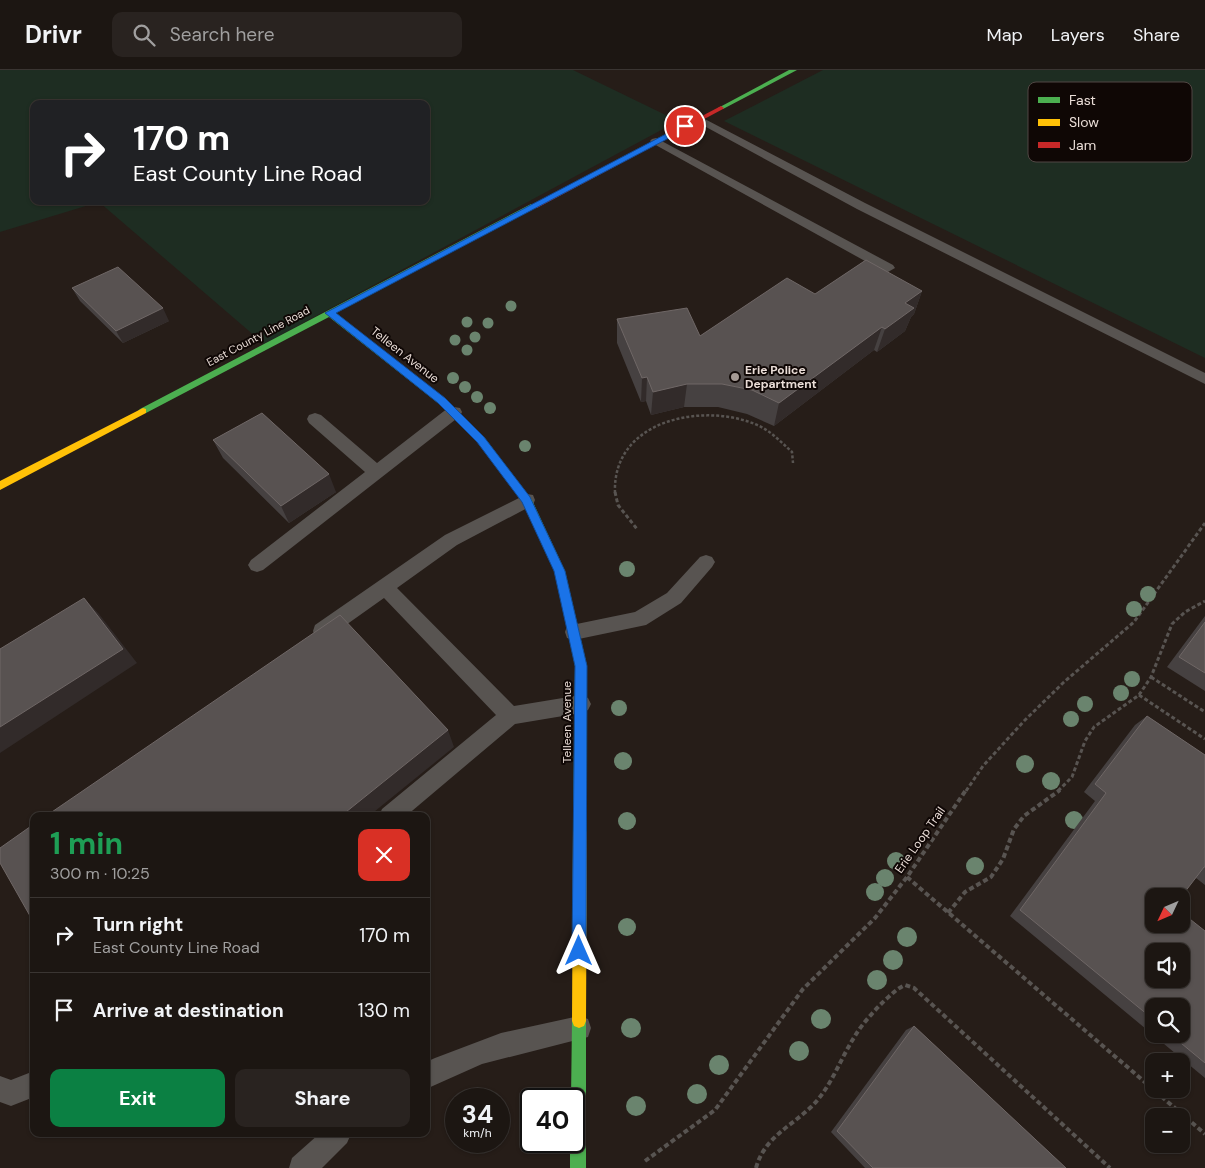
<!DOCTYPE html>
<html lang="en">
<head>
<meta charset="utf-8">
<style>
  :root { --surface:#1c1612; --page:#292320; --text:#f1f3f6; --muted:#a09f9f; --line:#3a3532; --accent:#0b8043 }
  body { margin:0; font-family:"DM Sans",sans-serif; background:var(--page); color:var(--text); height:100vh; display:flex; flex-direction:column; font-size:19px; white-space:nowrap }
  * { box-sizing:border-box; margin:0 }
  p { font-size:16px; color:var(--muted) }
  .icon { flex:none; width:28px; height:28px; fill:none; stroke:currentColor; stroke-width:2; stroke-linecap:round; stroke-linejoin:round }
  .map { position:relative; flex:1; overflow:hidden }
  .drawer { position:absolute; left:30px; top:742px; width:400px; height:325px; display:flex; flex-direction:column; background:var(--surface); border-radius:10px; box-shadow:0 1px 4px #0004,0 0 0 1px var(--line) }
  .drawer>* { flex:none }
  .banner { position:absolute; left:30px; top:30px; width:400px; height:105px; border-radius:10px; box-shadow:0 1px 4px #0004,0 0 0 1px var(--line); background:#202124; color:#fff; overflow:hidden }
  .needle { width:32px; rotate:226deg }
  .buttons { position:absolute; left:1145px; top:818px; display:grid; gap:10px }
  .buttons a { display:grid; place-items:center; width:45px; height:45px; border-radius:10px; background:var(--surface); box-shadow:0 1px 4px #0004,0 0 0 1px var(--line); font-size:25px }
  .speed { position:absolute; left:445px; top:1018px; display:flex; gap:10px; font-size:25px; font-weight:700; text-align:center }
  .speed>* { display:grid; place-content:center; width:65px; height:65px; border-radius:50%; background:var(--surface); box-shadow:0 1px 4px #0004,0 0 0 1px var(--line); line-height:1 }
  .speed small { font-size:12px; font-weight:400 }
  .speed .limit { border:2px solid #111; border-radius:8px; background:#fff; color:#111 }
  .pin { position:absolute; display:grid; place-items:center; width:42px; height:42px; color:#fff; margin:-21px; border:2px solid #fff; border-radius:50%; box-shadow:0 1px 5px #0007 }
  .me { position:absolute; width:55px; margin:-28px; rotate:0deg; stroke-linejoin:round; filter:drop-shadow(0 0 4px #0008) }
  .turn { display:flex; align-items:center; gap:18px; height:105px; padding:0 20px; font-size:22px }
  .turn .icon { width:65px; height:65px; stroke-width:2.5 }
  .turn b { display:block; font-size:35px; line-height:42px }
  .round { display:grid; place-items:center; flex:none; width:52px; height:52px; border-radius:10px; background:var(--page) }
  .headline { display:flex; align-items:center; justify-content:space-between; height:85px; padding:0 20px }
  h1 { font-size:30px; font-weight:700; line-height:38px; color:#1e9e55 }
  .button { display:flex; gap:10px; margin-top:auto; padding:10px 20px }
  .button a { flex:1; height:58px; border-radius:10px; background:var(--accent); color:#fff; font-size:20px; font-weight:700; line-height:58px; text-align:center }
  .button a+a { background:var(--page); color:var(--text) }
  ul { padding:0; list-style:none }
  li { display:flex; align-items:center; gap:15px; height:75px; padding:0 20px; border-top:1px solid var(--line) }
  li div { flex:1 }
  li b { display:block; font-size:19px }
  li em { font-style:normal }
  header { display:flex; align-items:center; gap:30px; box-sizing:border-box; height:70px; padding:0 25px; background:var(--surface); border-bottom:1px solid var(--line) }
  header strong { font-size:24px }
  nav { display:flex; gap:28px; margin-inline-start:auto; font-size:18px }
  .search { width:350px; height:45px; background:var(--page); display:flex; align-items:center; gap:12px; box-sizing:border-box; padding:0 18px; border-radius:10px; color:var(--muted); font-size:19px }
  .map>svg:first-child { display:block }
  .green { fill:#1e2d22; fill-rule:evenodd }
  .lines { fill:none; stroke-linecap:round; stroke-linejoin:round }
  .path-far2 { stroke:#585451; stroke-width:2.5; stroke-dasharray:3 2; stroke-linecap:butt }
  .path-far1 { stroke:#585451; stroke-width:3; stroke-dasharray:4 2.5; stroke-linecap:butt }
  .path { stroke:#585451; stroke-width:4; stroke-dasharray:5 3; stroke-linecap:butt }
  .lane { fill:#585451; fill-rule:evenodd }
  .fast { fill:#4caf50; fill-rule:evenodd }
  .slow { fill:#ffc107; fill-rule:evenodd }
  .jam { fill:#c62828; fill-rule:evenodd }
  .tree { fill:#6a846e }
  .wall { fill:#464141; fill-rule:evenodd }
  .shaded-wall { fill:#322b2a }
  .building { fill:#585251; stroke:#6f6766; fill-rule:evenodd }
  .route { fill:#1a73e8; stroke:#114b97 }
  .poi-dot { fill:#a59a94; stroke:#0f0705; stroke-width:2 }
  .labels { text-anchor:middle; dominant-baseline:central; stroke-width:4; stroke-linejoin:round; paint-order:stroke }
  .far-street-label { font-size:11px; fill:#eaddd7; stroke:#0f0705 }
  .street-label { font-size:12px; fill:#eaddd7; stroke:#0f0705 }
  .poi-label { font-size:12px; font-weight:bold; fill:#eaddd7; stroke:#0f0705; text-anchor:start }
  .key { fill:#0f0705; stroke:#514744; stroke-width:1 }
  .key-label { font-size:14px; fill:#eaddd7 }
</style>
</head>
<body>
<header>
<strong>Drivr</strong>
<div class="search"><svg class="icon" aria-label="search" viewBox="0 0 24 24"><circle cx="10" cy="10" r="6"/><path d="M15 15l6 6"/></svg>Search here</div>
<nav><a>Map</a><a>Layers</a><a>Share</a></nav>
</header>
<div class="map">
<svg width="1205" height="1098" viewBox="0 0 1205 1098">
  <rect width="100%" height="100%" fill="#261d18"/>
  <path class="green" d="M0 0H573L678 51 264 274 99 132 0 162ZM34 34H426V131H34Z
    M823 0H1205V288L724 51Z"/>
  <g class="lines">
    <path class="path-far2" d="M615 423C612 351 700 332 755 354 770 360 781 372 792 382L793 393"/>
    <path class="path-far1" d="M615 422 618 435 637 459
      M1151 607 1205 642
      M1139 625 1205 669
      M966 721 983 696 1024 651 1064 612 1134 552 1205 453
      M1058 721 1072 707 1085 671 1094 657 1139 625 1151 607 1172 554 1185 542 1205 531"/>
    <path class="path" d="M907 807 1205 1064
      M948 843 965 822 991 807 1003 789 1014 759 1024 746 1060 720
      M645 1091 715 1040 803 919 875 848 907 807 966 720
      M756 1098C764 1068 790 1057 811 1037 831 1018 840 989 855 966 862 954 874 941 884 931 891 925 896 919 905 915L914 918 1110 1098"/>
    <path class="lane" d="M699 46 865 133 1205 303V314L857 139 695 51 693 49Z
      M656 68 893 195 895 198 888 202 883 201 652 73 650 71 652 69Z
      M454 337 460 338 462 342 460 346 263 500 257 502 251 500 248 495 251 490 365 402 309 353 307 349 309 345 315 343 321 345 377 393 448 338Z
      M527 424 533 425 535 430 533 435 457 475 397 518 514 636 581 625 588 628 591 634 588 640 581 643 515 654 406 746H379L382 739 496 645 384 528 329 567 322 569 315 567 313 561 315 555 445 465Z
      M706 485 712 487 715 492 712 497 681 533 646 555 574 570 567 568 565 562 567 556 635 542 667 523 700 487Z
      M579 946 588 949 591 958 588 967 482 994 426 1019V992L435 988 501 963Z
      M34 1001V1027L11 1036 0 1032V1006L11 1010Z
      M319 1064H351L347 1073 322 1098H289L292 1088Z"/>
    <path class="fast" d="M789 0H797L723 39 718 38Z
      M531 134 538 136 336 243 444 329 484 367 532 430 565 501 587 596V763L585 768 580 769 575 768 573 763 575 596 555 501 523 432 478 371 438 333 329 247 146 343H140L138 341 140 339Z
      M579 944 584 946 586 951V1098H570V1071H574V1029H571L572 951 574 946Z"/>
    <path class="slow" d="M143 338 146 339V343L0 420V411Z
      M580 757 585 758 587 763 586 951 584 956 579 958 574 956 572 951 573 763 575 758Z"/>
    <path class="jam" d="M721 36 724 38 723 39 537 138 530 136Z"/>
  </g>
  <g class="tree">
    <circle cx="511" cy="236" r="5.5"/>
    <circle cx="467" cy="252" r="5.5"/>
    <circle cx="488" cy="253" r="5.5"/>
    <circle cx="475" cy="267" r="5.5"/>
    <circle cx="455" cy="270" r="5.5"/>
    <circle cx="467" cy="280" r="5.5"/>
    <circle cx="453" cy="308" r="6"/>
    <circle cx="465" cy="317" r="6"/>
    <circle cx="477" cy="327" r="6"/>
    <circle cx="490" cy="338" r="6"/>
    <circle cx="525" cy="376" r="6"/>
    <circle cx="627" cy="499" r="8"/>
    <circle cx="1148" cy="524" r="8"/>
    <circle cx="1134" cy="539" r="8"/>
    <circle cx="1132" cy="609" r="8"/>
    <circle cx="1121" cy="623" r="8"/>
    <circle cx="1085" cy="634" r="8"/>
    <circle cx="619" cy="638" r="8"/>
    <circle cx="1071" cy="649" r="8"/>
    <circle cx="623" cy="691" r="9"/>
    <circle cx="1025" cy="694" r="9"/>
    <circle cx="1051" cy="711" r="9"/>
    <circle cx="1074" cy="750" r="9"/>
    <circle cx="627" cy="751" r="9"/>
    <circle cx="896" cy="791" r="9"/>
    <circle cx="975" cy="796" r="9"/>
    <circle cx="885" cy="808" r="9"/>
    <circle cx="875" cy="822" r="9"/>
    <circle cx="627" cy="857" r="9"/>
    <circle cx="907" cy="867" r="10"/>
    <circle cx="893" cy="890" r="10"/>
    <circle cx="877" cy="910" r="10"/>
    <circle cx="821" cy="949" r="10"/>
    <circle cx="631" cy="958" r="10"/>
    <circle cx="799" cy="981" r="10"/>
    <circle cx="719" cy="995" r="10"/>
    <circle cx="697" cy="1024" r="10"/>
    <circle cx="636" cy="1036" r="10"/>
  </g>
  <path class="wall" d="M72 218 169 251 123 273 80 231Z
    M922 221 914 244 911 247 905 261 877 282 874 280 774 356 747 344 718 337H684L651 345 646 331 641 332 617 273V249L700 266 815 224Z
    M213 370 336 422 289 453 223 388Z
    M1205 546V621L1167 597Z
    M1147 646 1205 685V815L1196 808 1154 826 1205 861V1008L1010 846 1095 731 1084 722 1135 655ZM1154 936 1181 964H1154Z
    M914 956 1066 1098H865L831 1062 906 960Z"/>
  <path class="shaded-wall" d="M922 221 914 244 911 247 905 261 877 282 885 259 905 233Z
    M163 238 169 251 123 273 116 261Z
    M882 257 874 280 774 356 779 333Z
    M647 307 646 331 641 332 642 308Z
    M687 314 684 337 651 345 653 322Z
    M329 404 336 422 289 453 281 436Z
    M84 528 99 544 137 593 0 683V657Z
    M448 660 454 677 369 746H341Z"/>
  <path class="building" d="M866 190 922 221 905 233 914 238 885 259 882 257 779 333 752 320 722 314H687L653 322 647 307 642 308 617 249 687 238 700 266 787 208 815 224Z
    M118 197 163 238 116 261 72 218Z
    M262 343 329 404 281 436 213 370Z
    M84 528 123 579 0 657V579Z
    M340 545 448 660 341 746H46Z
    M1205 552V603L1179 587Z
    M1147 646 1205 685V797H1204L1181 827V826H1154V854H1181V842L1205 861V993L1170 964H1181V936H1154V950L1020 840 1106 723 1095 714ZM1154 881H1181V909H1154Z
    M34 754V853L0 793V778Z
    M914 956 1066 1098H873L837 1061Z"/>
  <path class="route" d="M685 54 689 56 688 58 336 243 445 328 484 367 530 427 565 501 587 596 586 881 584 886 579 888 574 886 572 881 575 596 554 501 522 432 477 372 438 333 325 243Z"/>
  <circle class="poi-dot" cx="735" cy="307" r="5"/>
  <g class="labels">
    <g class="far-street-label">
      <text transform="translate(258 266) rotate(-28)">East County Line Road</text>
    </g>
    <g class="street-label">
      <text transform="translate(405 285) rotate(38)">Telleen Avenue</text>
      <text transform="translate(567 652) rotate(-90)">Telleen Avenue</text>
      <text transform="translate(920 770) rotate(-55)">Erie Loop Trail</text>
    </g>
    <g class="poi-label">
      <text x="745" y="300">Erie Police<tspan x="745" dy="14">Department</tspan></text>
    </g>
  </g>
  <rect x="1028" y="12" width="164" height="80" rx="8" class="key"/>
  <rect x="1038" y="27" width="22" height="6" fill="#4caf50"/>
  <rect x="1038" y="49" width="22" height="7" fill="#ffc107"/>
  <rect x="1038" y="72" width="22" height="6" fill="#c62828"/>
  <g class="key-label">
    <text x="1069" y="35">Fast</text>
    <text x="1069" y="57">Slow</text>
    <text x="1069" y="80">Jam</text>
  </g>
</svg>
<div class="buttons">
<a><svg class="needle" viewBox="-14 -14 28 28"><path d="M0-13l5 13h-10z" fill="#e53935"/><path d="M0 13l5-13h-10z" fill="#a09f9f"/></svg></a>
<a><svg class="icon" aria-label="sound" viewBox="0 0 24 24"><path d="M4 9h4l5-4v14l-5-4H4zM17 9q2 3 0 6"/></svg></a>
<a><svg class="icon" aria-label="search" viewBox="0 0 24 24"><circle cx="10" cy="10" r="6"/><path d="M15 15l6 6"/></svg></a>
<a>+</a>
<a>−</a>
</div>
<div class="speed"><div>34<small>km/h</small></div><div class="limit">40</div></div>
<div class="pin" style="left:685px;top:56px;background:#d93025"><svg class="icon" aria-label="arrive" viewBox="0 0 24 24"><path d="M6 21V4h12l-3 4 3 4H6"/></svg></div>
<svg class="me" style="left:579px;top:881px" viewBox="-20 -20 40 40"><path d="M0-17L14 15 0 8-14 15z" fill="#1a73e8" stroke="#fff" stroke-width="4"/></svg>
<div class="banner">
<div class="turn"><svg class="icon" aria-label="right" viewBox="0 0 24 24"><path d="M7 20v-9h11M14 6l5 5-5 5"/></svg><div><b>170 m</b>East County Line Road</div></div>
</div>
<section class="drawer">
<div class="headline"><div><h1>1 min</h1><p>300 m · 10:25</p></div><a class="round" style="background:#d93025;color:#fff"><svg class="icon" aria-label="close" viewBox="0 0 24 24"><path d="M6 6l12 12M18 6L6 18"/></svg></a></div>
<ul>
<li><svg class="icon" aria-label="right" viewBox="0 0 24 24"><path d="M7 20v-9h11M14 6l5 5-5 5"/></svg><div><b>Turn right</b><p>East County Line Road</p></div><em>170 m</em></li>
<li><svg class="icon" aria-label="arrive" viewBox="0 0 24 24"><path d="M6 21V4h12l-3 4 3 4H6"/></svg><div><b>Arrive at destination</b></div><em>130 m</em></li>
</ul>
<div class="button"><a>Exit</a><a>Share</a></div>
</section>
</div>
</body>
</html>
